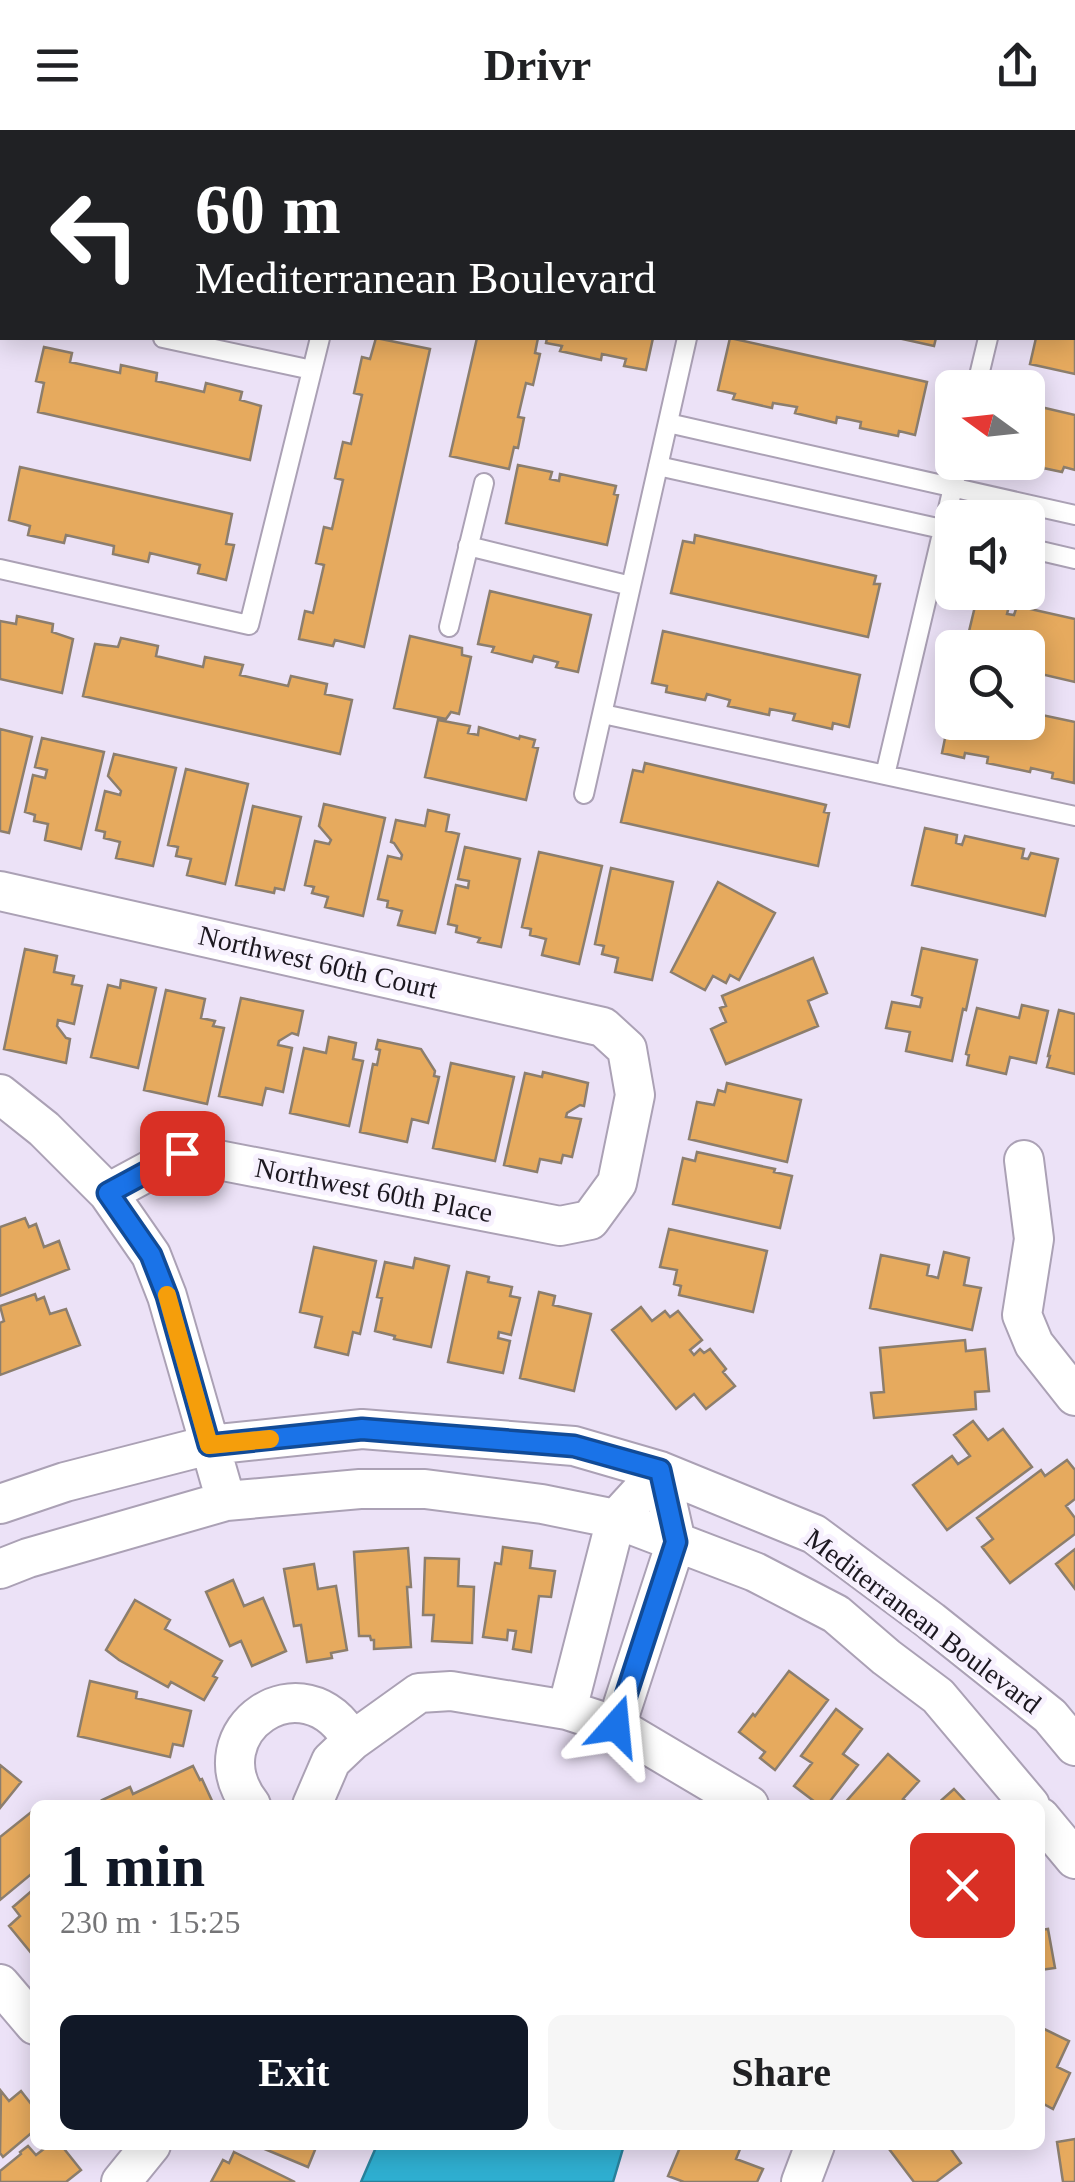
<!DOCTYPE html>
<html lang="en">
<head>
<meta charset="utf-8">
<style>
  :root { --surface:#fff; --page:#f6f6f6; --text:#202124; --muted:#757577; --accent:#111827 }
  body { margin:0; font-family:Georgia,serif; background:var(--page); color:var(--text); height:100vh; display:flex; flex-direction:column; font-size:38px; white-space:nowrap }
  * { box-sizing:border-box; margin:0 }
  p { font-size:32px; color:var(--muted) }
  .icon { flex:none; width:55px; height:55px; fill:none; stroke:currentColor; stroke-width:2; stroke-linecap:round; stroke-linejoin:round }
  .map { position:relative; flex:1; overflow:hidden }
  .drawer { position:absolute; left:30px; top:1670px; width:1015px; height:350px; display:flex; flex-direction:column; background:var(--surface); border-radius:15px; box-shadow:0 5px 25px #0003 }
  .drawer>* { flex:none }
  .banner { position:absolute; left:0px; top:0px; width:1075px; height:210px; box-shadow:0 5px 25px #0003; background:#202124; color:#fff; overflow:hidden }
  .needle { width:65px; rotate:285deg }
  .tools { position:absolute; left:935px; top:240px; display:grid; gap:20px }
  .tools a { display:grid; place-items:center; width:110px; height:110px; border-radius:15px; background:var(--surface); box-shadow:0 5px 25px #0003; font-size:50px }
  .pin { position:absolute; display:grid; place-items:center; width:85px; height:85px; color:#fff; margin:-42px; border-radius:20px; box-shadow:0 5px 15px #0006 }
  .me { position:absolute; width:110px; margin:-55px; rotate:18deg; stroke-linejoin:round; filter:drop-shadow(0 0 8px #0008) }
  .turn { display:flex; align-items:center; gap:35px; height:210px; padding:0 30px; font-size:45px }
  .turn .icon { width:130px; height:130px; stroke-width:2.5 }
  .turn b { display:block; font-size:70px; line-height:85px }
  .round { display:grid; place-items:center; flex:none; width:105px; height:105px; border-radius:15px; background:var(--page) }
  .overview { display:flex; align-items:center; justify-content:space-between; height:170px; padding:0 30px }
  h1 { font-size:60px; font-weight:700; line-height:75px; color:var(--accent) }
  .cta { display:flex; gap:20px; margin-top:auto; padding:20px 30px }
  .cta a { flex:1; height:115px; border-radius:15px; background:var(--accent); color:#fff; font-size:40px; font-weight:700; line-height:115px; text-align:center }
  .cta a+a { background:var(--page); color:var(--text) }
  header { display:flex; justify-content:space-between; align-items:center; height:130px; padding:0 30px; background:var(--surface); font-size:45px; font-weight:700 }
  .map>svg:first-child { display:block }
  .water { fill:#2fafd1; stroke:#29829c; stroke-width:2.5 }
  .building { fill:#e6aa5e; stroke:#8c7e6d; stroke-width:2.5 }
  .lines { fill:none; stroke-linecap:round; stroke-linejoin:round }
  .lane-casing { stroke:#aba1b5; stroke-width:22 }
  .street-casing { stroke:#aba1b5; stroke-width:42 }
  .secondary-casing { stroke:#aba1b5; stroke-width:58 }
  .lane { stroke:#fff; stroke-width:18 }
  .street { stroke:#fff; stroke-width:38 }
  .secondary { stroke:#fff; stroke-width:52 }
  .route-casing { stroke:#114b97; stroke-width:25 }
  .route { stroke:#1a73e8; stroke-width:18 }
  .slow { stroke:#f59e0b; stroke-width:18 }
  .labels { text-anchor:middle; dominant-baseline:central; stroke-width:10; stroke-linejoin:round; paint-order:stroke }
  .street-label { font-size:28px; fill:#1c1820; stroke:#f7f1fe }
</style>
</head>
<body>
<header><svg class="icon" aria-label="menu" viewBox="0 0 24 24"><path d="M4 6h16M4 12h16M4 18h16"/></svg>Drivr<svg class="icon" aria-label="share" viewBox="0 0 24 24"><path d="M12 15V3M7 8l5-5 5 5M5 13v7h14v-7"/></svg></header>
<div class="map">
<svg width="1075" height="2052" viewBox="0 0 1075 2052">
  <rect width="100%" height="100%" fill="#ece2f7"/>
  <path class="water" d="M377 2015H624L613 2052H361Z"/>
  <path class="building" d="M518 0H642L638 2H513Z
    M774 0H865L876 2H774Z
    M1072 45 1075 46V101H1072Z
    M0 53H2V122L0 121Z
    M1072 183H1075V244L1030 234 1036 208H1072Z
    M376 208 430 219 364 517 335 510 333 516 299 509 305 481 313 483 324 435 316 433 324 397 332 399 343 350 335 348 343 312 351 314 362 265 354 263 362 227 370 229Z
    M477 208H538L535 223 540 224 533 255 526 253 518 287 524 288 518 318 514 317 509 339 450 326Z
    M547 208H653L646 240 624 236 626 229 602 224 601 230 560 221 562 216 546 213Z
    M730 208 927 252 915 305 899 301 898 306 860 298 861 292 837 287 836 293 795 283 797 277 773 273 772 278 733 269 735 264 718 260Z
    M898 208H936L934 216Z
    M44 217 72 223 70 232 120 243 121 235 157 243 156 251 204 262 206 253 242 262 240 270 261 276 250 330 38 282 44 253 36 251Z
    M1028 274 1075 285V340L1064 337 1062 342 1024 334 1028 332Z
    M518 335 552 342 550 349 559 351 560 344 616 356 614 364 618 365 607 415 506 393Z
    M20 337 232 384 226 414 234 415 226 450 198 443 200 435 150 423 148 432 113 424 114 416 66 405 64 413 28 405 30 396 9 390Z
    M695 405 876 446 874 454H880L868 507 671 463 683 411 694 413Z
    M490 461 591 485 578 542 556 537 558 532 534 526 532 532 492 522 494 517 478 514Z
    M977 468 1009 476 1007 484 1014 485 1017 476 1075 489V552L1028 541V518H965Z
    M17 486 53 494 52 502 73 509 62 563 0 549V491L16 494Z
    M663 501 860 545 849 597 833 593 832 599 793 590 795 584 770 579 769 585 728 576 730 570 707 564 705 570 666 562 667 556 652 553Z
    M410 506 462 518V525L471 527 459 584 451 582 446 589 394 578Z
    M121 508 158 516 156 526 203 537 205 527 243 535 240 545 288 556 291 546 327 554 325 564 352 570 340 624 83 566 95 514 118 517Z
    M952 574V592H1028V582L1075 592 1074 653 1052 648 1053 643 1031 638 1030 642 987 633 988 627 965 623 964 628 942 623Z
    M438 590 470 596 468 603 478 605 479 597 519 609 520 606 535 610 533 617 538 618 526 670 425 647Z
    M0 599 32 607 9 703 0 701Z
    M42 608 104 622 81 719 45 710 48 694 34 691 35 685 25 682 33 645 45 648 47 640 35 637Z
    M114 624 176 638 153 736 116 728 120 712 104 708 105 702 96 700 105 661 120 665 121 661 108 646Z
    M645 633 826 675 824 682 829 683 818 736 621 692 633 640 643 642Z
    M186 639 248 654 225 754 187 745 191 729 176 726 178 717 168 715Z
    M324 674 385 688 363 786 325 777 328 767 312 763 314 757 305 755 315 711 329 714 331 710 319 696Z
    M253 676 301 687 284 760 275 758 274 763 236 755Z
    M428 680 449 685 446 701 459 704 435 803 398 795 402 781 387 777 388 771 378 769 388 726 401 729 402 725 394 713 391 712 396 690 425 696Z
    M925 698 957 705 956 713 962 715 965 706 1024 719 1022 728 1028 729 1031 723 1058 729 1045 786 912 755Z
    M465 717 520 729 501 817 478 812 480 808 456 802 457 796 448 794 456 755 468 758 469 751 458 749Z
    M539 722 602 736 579 834 542 825 546 809 530 805 531 799 522 797Z
    M611 738 673 752 652 850 615 842 618 828 602 824 604 816 595 814Z
    M718 752 775 783 739 850 730 845 726 853 713 846 705 860 671 842Z
    M922 818 977 830 966 880 963 879 952 931 906 921 910 902 886 898 892 872 920 877 922 868 912 865Z
    M25 819 57 826 54 842 74 846 72 854 82 856 74 894 58 890 57 896 66 908 70 909 66 933 4 919Z
    M813 828 827 863 808 871 818 896 726 934 711 899 726 892 720 878 726 876 722 866Z
    M121 850 156 858 138 938 91 927 108 855 120 858Z
    M166 860 205 869 201 888 215 891 213 896 224 898 207 974 144 960Z
    M241 868 303 881 298 905 292 903 279 911 278 915 292 918 283 962 266 958 262 975 219 966Z
    M1022 875 1048 881 1036 933 1010 927 1006 944 967 935 969 925 966 924 977 878 1019 888Z
    M1059 880 1075 884V944L1047 937 1050 926H1048Z
    M329 907 356 913 353 929 363 931 349 996 290 983 304 918 326 923Z
    M378 910 421 919 435 941 434 946 439 947 428 993 412 989 407 1012 360 1002 373 934 377 935 380 920 376 919Z
    M451 933 514 947 495 1031 433 1018Z
    M543 942 588 953 584 976 580 975 567 983 566 987 581 989 572 1027 563 1025 561 1033 540 1029 537 1042 504 1035 525 943 542 947Z
    M727 953 801 970 787 1032 689 1009 697 972 714 975 718 960 725 962Z
    M697 1022 775 1039 774 1042 792 1046 780 1098 673 1074 683 1028 695 1031Z
    M25 1088 29 1097 36 1094 44 1117 59 1111 69 1139 0 1166V1097Z
    M669 1099 767 1121 753 1182 679 1165 681 1156 674 1154 677 1140 660 1137Z
    M314 1117 376 1131 360 1204 353 1202 348 1225 315 1217 322 1187 300 1182Z
    M944 1122 969 1128 964 1155 981 1158 972 1200 870 1178 881 1125 929 1135 927 1145 938 1148Z
    M415 1128 449 1136 431 1217 394 1209 395 1206 375 1201 382 1168 377 1167 385 1132 413 1138Z
    M467 1142 489 1147 488 1152 512 1157 510 1166 520 1168 511 1205 499 1202 498 1208 510 1211 503 1243 448 1232Z
    M539 1162 555 1166 553 1175 591 1184 574 1261 520 1248Z
    M35 1164 37 1170 44 1167 50 1184 66 1179 80 1215 0 1245V1193L4 1191 0 1176Z
    M641 1177 652 1191 665 1181 670 1187 678 1181 702 1210 690 1220 694 1225 700 1219 704 1223 710 1219 726 1239 723 1242 735 1256 706 1279 694 1264 676 1279 612 1200Z
    M965 1210 966 1221 985 1219 989 1261 975 1262 976 1279 874 1288 871 1263 884 1262 880 1218Z
    M973 1291 988 1310 1003 1299 1032 1337 947 1400 913 1355 952 1326 958 1334 970 1326 954 1305Z
    M1067 1330 1075 1340V1369L1066 1376 1075 1388V1404L1010 1453 982 1417 993 1409 977 1388 1041 1340 1045 1346Z
    M503 1417 532 1421 530 1438 555 1441 551 1467 539 1466 531 1522 513 1519 516 1501 508 1500 507 1510 483 1507 495 1433 501 1434Z
    M408 1418 411 1457H407L411 1517 374 1519V1510H371L370 1506H359L354 1422Z
    M1075 1419V1459L1056 1434Z
    M425 1428 459 1429 458 1456 474 1457 472 1513 432 1511 434 1485H423Z
    M314 1434 318 1459 336 1456 347 1520 331 1523 332 1528 307 1532 301 1495 294 1496 284 1439Z
    M233 1450 244 1476 263 1468 286 1521 252 1536 241 1511 230 1516 206 1462Z
    M135 1470 170 1490 165 1499 222 1531 213 1546 217 1548 204 1570 171 1552 168 1557 119 1530 106 1520Z
    M789 1541 828 1570 775 1640 760 1628 765 1622 739 1602 753 1584 755 1586Z
    M90 1551 137 1562 136 1568 191 1581 183 1616 173 1614 170 1627 78 1606Z
    M836 1579 862 1599 843 1624 858 1635 827 1675H819L794 1656 812 1633 801 1626Z
    M888 1624 919 1651 903 1669 910 1674 843 1675Z
    M0 1635 21 1652 0 1678Z
    M193 1636 200 1650 202 1649 213 1673 209 1675H105L102 1670 130 1657 133 1664Z
    M954 1659 969 1675H936Z
    M35 1679V1741L0 1770V1707Z
    M35 1758V1822L32 1824 9 1796 20 1786 13 1777Z
    M1048 1799 1055 1838 1040 1840V1800Z
    M1040 1897 1069 1911 1057 1937 1070 1943 1053 1979 1040 1972Z
    M1 1961 9 1971 21 1961 35 1979V2000L3 2027 0 2023Z
    M1075 2009V2052H1063L1057 2012Z
    M49 2015H61L81 2040 66 2052H0V2041L21 2024 20 2022 28 2016 36 2025Z
    M255 2015H317L308 2037Z
    M681 2015H729L740 2019 736 2029 763 2039 757 2052H684L668 2046Z
    M886 2015H948L961 2033 936 2052H914Z
    M234 2022 295 2052H211L223 2030 229 2033Z"/>
  <g class="lines">
    <g class="lane-casing">
      <path id="lane" d="M342 0V2
        M719 0 720 2
        M1036 2 1037 0
        M1072 141 1075 142
        M0 172 2 173
        M163 208 312 240
        M976 258 988 208
        M668 293 1075 385
        M658 336 951 401
        M468 416 631 456
        M1028 418 1075 429
        M0 439 249 495 320 208
        M449 497 484 353
        M603 584 1075 686
        M885 645 959 332
        M584 664 687 208"/>
    </g>
    <g class="street-casing">
      <path id="street" d="M0 761 603 897 627 919 635 965 617 1053 590 1090 560 1096 182 1023 108 1063
        M0 964 44 999 108 1063 151 1125 167 1166 226 1371
        M1024 1030 1034 1109 1022 1185 1034 1214 1075 1266
        M0 1374 65 1352 209 1315 362 1299 574 1316 660 1341 814 1404 931 1491 1050 1586 1075 1616
        M0 1439 28 1428 226 1371 360 1359H425L542 1374 616 1389 755 1442 836 1484 886 1527 938 1566 1030 1675
        M567 1580 616 1389 660 1341
        M616 1596 676 1412 660 1341
        M251 1675C194 1602 304 1525 352 1611
        M312 1675 331 1631 352 1611 419 1563 451 1561 567 1580 616 1596 749 1675
        M1040 1687 1075 1729
        M0 1854 35 1895
        M121 2052 151 2015
        M801 2052 815 2015"/>
    </g>
    <g class="secondary-casing">
      <path id="secondary" d="M161 0 181 2
        M252 2 271 0"/>
    </g>
    <use href="#lane" class="lane"/>
    <use href="#street" class="street"/>
    <use href="#secondary" class="secondary"/>
  </g>
  <g class="lines">
    <g class="route-casing">
      <path id="route" d="M182 1023 108 1063 151 1125 167 1166 209 1315 362 1299 574 1316 660 1340 676 1412 616 1596"/>
    </g>
    <use href="#route" class="route"/>
    <path class="slow" d="M167 1165 209 1315 270 1309"/>
  </g>
  <g class="labels">
    <g class="street-label">
      <text transform="translate(318 832) rotate(13)">Northwest 60th Court</text>
      <text transform="translate(374 1060) rotate(11)">Northwest 60th Place</text>
      <text transform="translate(923 1491) rotate(37)">Mediterranean Boulevard</text>
    </g>
  </g>
</svg>
<div class="tools">
<a><svg class="needle" viewBox="-14 -14 28 28"><path d="M0-13l5 13h-10z" fill="#e53935"/><path d="M0 13l5-13h-10z" fill="#757577"/></svg></a>
<a><svg class="icon" aria-label="sound" viewBox="0 0 24 24"><path d="M4 9h4l5-4v14l-5-4H4zM17 9q2 3 0 6"/></svg></a>
<a><svg class="icon" aria-label="search" viewBox="0 0 24 24"><circle cx="10" cy="10" r="6"/><path d="M15 15l6 6"/></svg></a>
</div>
<div class="pin" style="left:182px;top:1023px;background:#d93025"><svg class="icon" aria-label="arrive" viewBox="0 0 24 24"><path d="M6 21V4h12l-3 4 3 4H6"/></svg></div>
<svg class="me" style="left:616px;top:1596px" viewBox="-20 -20 40 40"><path d="M0-17L14 15 0 8-14 15z" fill="#1a73e8" stroke="#fff" stroke-width="4"/></svg>
<div class="banner">
<div class="turn"><svg class="icon" aria-label="left" viewBox="0 0 24 24"><path d="M17 20v-9H6M10 6l-5 5 5 5"/></svg><div><b>60 m</b>Mediterranean Boulevard</div></div>
</div>
<section class="drawer">
<div class="overview"><div><h1>1 min</h1><p>230 m · 15:25</p></div><a class="round" style="background:#d93025;color:#fff"><svg class="icon" aria-label="close" viewBox="0 0 24 24"><path d="M6 6l12 12M18 6L6 18"/></svg></a></div>
<div class="cta"><a>Exit</a><a>Share</a></div>
</section>
</div>
</body>
</html>
